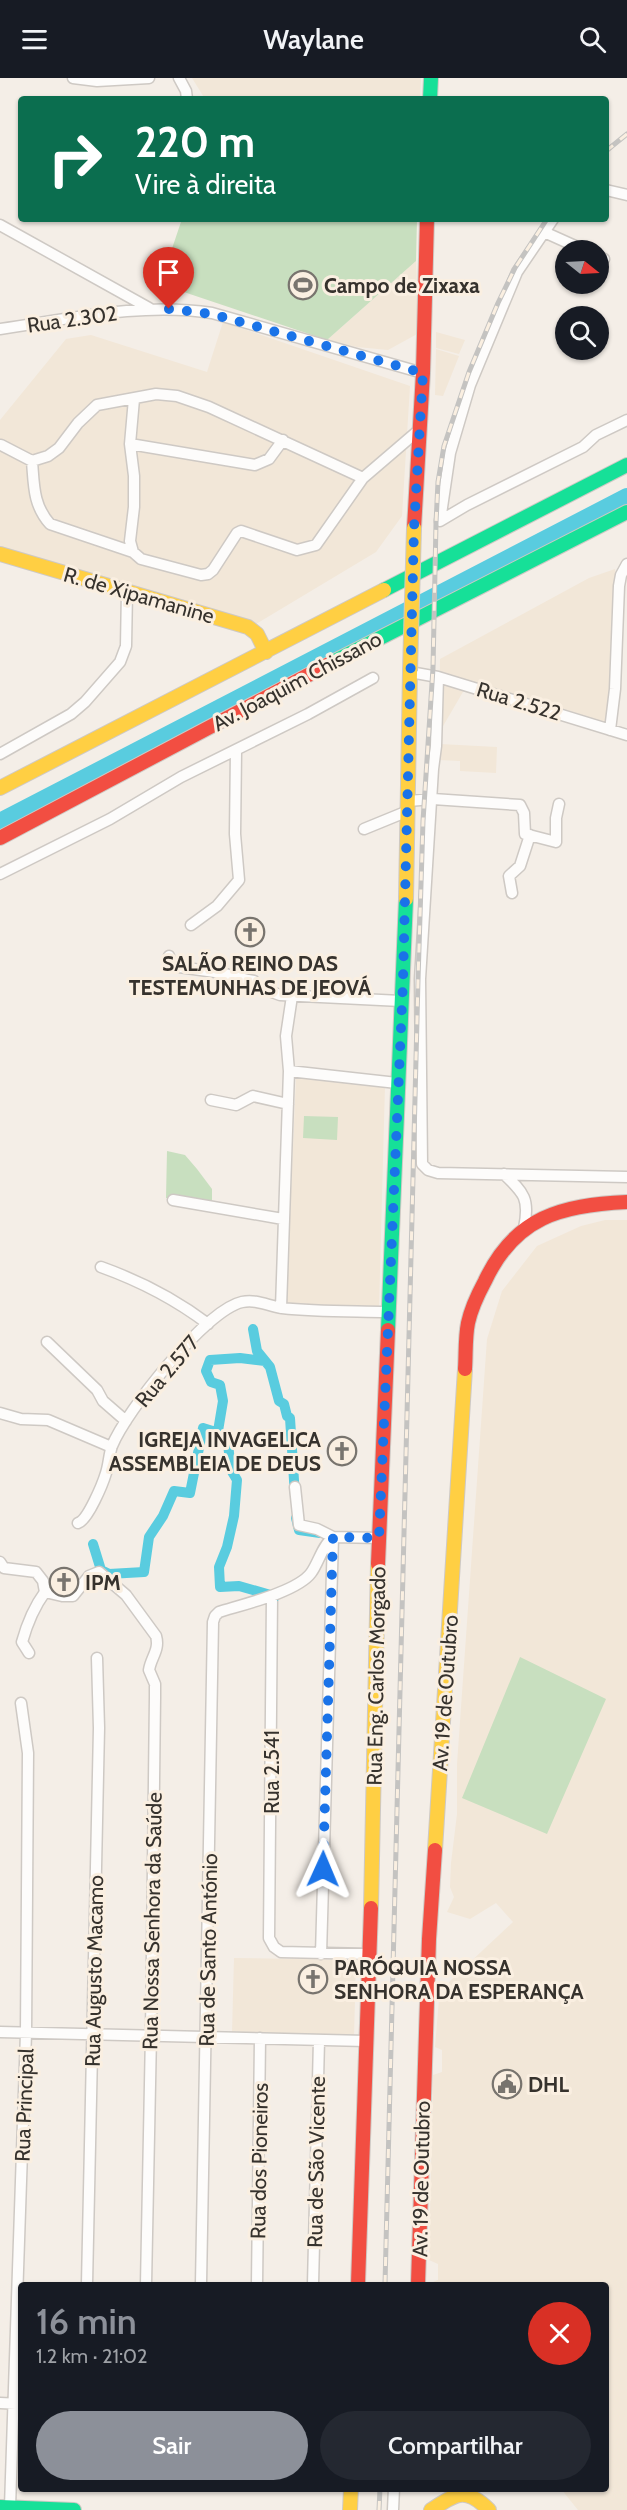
<!DOCTYPE html>
<html lang="pt">
<head>
<meta charset="utf-8">
<style>
  :root { --surface:#171b24; --page:#242831; --text:#f1f3f6; --muted:#9ea1a6; --accent:#8c9099 }
  body { margin:0; font-family:Cabin,sans-serif; background:var(--page); color:var(--text); height:100vh; display:flex; flex-direction:column; font-size:22px; white-space:nowrap }
  * { box-sizing:border-box; margin:0 }
  p { font-size:20px; color:var(--muted) }
  .icon { flex:none; width:33px; height:33px; fill:none; stroke:currentColor; stroke-width:2; stroke-linecap:round; stroke-linejoin:round }
  .map { position:relative; flex:1; overflow:hidden }
  .panel { position:absolute; left:18px; top:2204px; width:591px; height:210px; display:flex; flex-direction:column; background:var(--surface); border-radius:6px; box-shadow:0 2px 4px #0004 }
  .panel>* { flex:none }
  .guide { position:absolute; left:18px; top:18px; width:591px; height:126px; border-radius:6px; box-shadow:0 2px 4px #0004; background:#0b6e4f; color:#fff; overflow:hidden }
  .needle { width:39px; rotate:108deg }
  .buttons { position:absolute; left:555px; top:162px; display:grid; gap:12px }
  .buttons a { display:grid; place-items:center; width:54px; height:54px; border-radius:50%; background:var(--surface); box-shadow:0 2px 4px #0004; font-size:30px }
  .pin { position:absolute; display:grid; place-items:center; width:51px; height:51px; color:#fff; margin:-62px -26px; border-radius:50% 50% 50% 0; rotate:-45deg; box-shadow:0 0 6px #0007 }
  .pin .icon { rotate:45deg }
  .me { position:absolute; width:66px; margin:-33px; rotate:1deg; stroke-linejoin:round; filter:drop-shadow(0 0 4px #0008) }
  .turn { display:flex; align-items:center; gap:21px; height:126px; padding:0 18px; font-size:27px }
  .turn .icon { width:78px; height:78px; stroke-width:2.5 }
  .turn b { display:block; font-size:42px; line-height:51px }
  .round { display:grid; place-items:center; flex:none; width:63px; height:63px; border-radius:32px; background:var(--page) }
  .head { display:flex; align-items:center; justify-content:space-between; height:102px; padding:0 18px }
  h1 { font-size:36px; font-weight:600; line-height:45px; color:var(--accent) }
  .button { display:flex; gap:12px; margin-top:auto; padding:12px 18px }
  .button a { flex:1; height:69px; border-radius:36px; background:var(--accent); color:#fff; font-size:24px; font-weight:600; line-height:69px; text-align:center }
  .button a+a { background:var(--page); color:var(--text) }
  header { display:flex; justify-content:space-between; align-items:center; height:78px; padding:0 18px; background:var(--surface); font-size:27px; font-weight:600 }
  .map>svg:first-child { display:block }
  .built { fill:#f2e7d8 }
  .green { fill:#c8dfbf }
  .lines { fill:none; stroke-linecap:round; stroke-linejoin:round }
  .canal { stroke:#59ccdf; stroke-width:10 }
  .river { stroke:#59ccdf; stroke-width:18 }
  .street-casing { stroke:#cec9c4; stroke-width:13 }
  .fast-casing { stroke:#cec9c4; stroke-width:16 }
  .slow-casing { stroke:#cec9c4; stroke-width:16 }
  .jam-casing { stroke:#cec9c4; stroke-width:16 }
  .street { stroke:#fdfcfb; stroke-width:10 }
  .fast { stroke:#16e098; stroke-width:14 }
  .slow { stroke:#ffcf43; stroke-width:14 }
  .jam { stroke:#f24e42; stroke-width:14 }
  .rail-casing { stroke:#c4c3c1; stroke-width:5 }
  .rail { stroke:#faefe1; stroke-width:3; stroke-dasharray:9; stroke-linecap:butt }
  .slow-bridge-casing { stroke:#cec9c4; stroke-width:16; stroke-linecap:butt }
  .slow-bridge { stroke:#ffcf43; stroke-width:14 }
  .route { stroke:#1a73e8; stroke-width:10; stroke-dasharray:0 18 }
  .labels { text-anchor:middle; dominant-baseline:central; stroke-width:6; stroke-linejoin:round; paint-order:stroke }
  .poi-label { font-size:21px; font-weight:bold; fill:#36322d; stroke:#faefe1; text-anchor:start }
  .street-label { font-size:21px; fill:#36322d; stroke:#faefe1 }
</style>
</head>
<body>
<header><svg class="icon" aria-label="menu" viewBox="0 0 24 24"><path d="M4 6h16M4 12h16M4 18h16"/></svg>Waylane<svg class="icon" aria-label="search" viewBox="0 0 24 24"><circle cx="10" cy="10" r="6"/><path d="M15 15l6 6"/></svg></header>
<div class="map">
<svg width="627" height="2432" viewBox="0 0 627 2432">
  <rect width="100%" height="100%" fill="#f4eee7"/>
  <path class="built" d="M192 0H421L420 21H205Z
    M416 183 419 255 388 272 357 269 327 262Z
    M223 244 410 308 402 438 376 474 256 546 0 472V342L66 261 91 257 207 294Z
    M436 254 465 262 459 276 436 270Z
    M436 271 459 278 443 318 435 317Z
    M615 491 618 518 607 650 467 607 439 655 440 581 589 500Z
    M440 666 497 669 496 695 460 693V683L439 682Z
    M296 1000 385 1007 379 1231 286 1230Z
    M605 1142H627V2432H578L561 2411 606 2410V2206H428L438 2202V2186L429 2182 433 1997 442 1994V1972L435 1969 439 1921 450 1903 513 1844 496 1825 470 1841 447 1834 454 1819 450 1809 451 1785 457 1736V1686L487 1261 502 1213 537 1168 581 1148Z
    M234 1880 356 1882 354 1960 232 1955Z"/>
  <path class="green" d="M182 141H417L416 183 327 262 160 206Z
    M304 1038 338 1039 337 1062 303 1060Z
    M167 1073 185 1077 197 1091 212 1111V1128L166 1120Z
    M520 1579 606 1621 547 1756 462 1720Z"/>
  <g class="lines">
    <path class="canal" d="M253 1251 257 1273 270 1289 279 1323 284 1326 287 1338 290 1340 295 1418
      M265 1283 240 1280 210 1282 206 1293 211 1304 220 1307 223 1323 218 1353 228 1366 231 1392 237 1402 234 1438 227 1469 219 1489 220 1509 239 1508 274 1518V1520
      M296 1440 299 1452 320 1455
      M93 1466 101 1492 109 1496 144 1494 149 1459 163 1438 174 1413 190 1415 203 1350 219 1355"/>
    <path class="river" d="M0 744 627 419"/>
    <g class="street-casing">
      <path id="street" d="M73 0 97 3 149 0
        M179 0 186 13 187 21
        M606 112 627 117
        M553 141 517 194 470 307 450 375 440 443 467 427 583 369 596 357 627 342
        M0 147 149 230
        M544 154 584 172
        M598 179 604 181
        M0 251C70 241 142 224 212 235L423 295
        M130 366 255 387 269 381 283 362
        M1 367 32 383 48 378 59 370 78 345 97 327 156 316 177 318 209 329 363 400
        M32 383C34 407 33 427 50 446L133 474 141 481 201 497 208 496 213 492 237 455 241 453 297 472 316 467 363 400 419 352
        M133 474 130 463 134 429V398L130 366 134 321
        M410 594 438 599 627 657
        M438 599 436 668 433 691 420 901 422 1086 428 1092 438 1095 627 1099
        M610 652 615 611 619 508 621 497 627 486
        M0 676 71 636 85 624 120 584 126 568 127 513
        M408 723 433 721 520 727 524 735 525 756 556 764V740L559 726
        M364 751 408 733
        M0 796 110 741 181 699 308 636 373 600
        M512 815 509 798 520 788 530 757
        M191 847 217 828 239 802 235 756 236 673
        M169 878 172 888 222 895 248 902 254 903 258 909 280 917 401 923
        M289 993 397 1005
        M211 1022 236 1027 253 1018 288 1026
        M504 1096C524 1115 530 1121 524 1150
        M173 1122 283 1141
        M101 1189C140 1203 175 1221 208 1246
        M281 1230 289 993 286 958 292 918
        M47 1264 97 1312 103 1323 126 1343
        M0 1335 21 1341 48 1342 109 1368H112
        M295 1409 299 1447 317 1451 333 1459 379 1460
        M78 1445C88 1442 103 1405 106 1395 109 1386 109 1376 112 1368 126 1333 206 1232 242 1224 257 1221 268 1228 282 1230 317 1234 353 1233 387 1234
        M0 1484 4 1490 36 1494 43 1503 45 1514 62 1518H73L89 1498 99 1494 126 1517 156 1558C160 1572 151 1579 149 1592L155 1606V1619L151 1956 146 2206
        M272 1518 269 1860 274 1869 281 1874 370 1876
        M29 1575 22 1564C27 1546 34 1529 45 1514
        M321 1876 333 1459
        M0 1954 366 1963
        M87 2206 99 1650 97 1580
        M201 2206 213 1544 215 1538 219 1534C241 1527 297 1514 311 1495 319 1484 322 1468 333 1459
        M257 2206 260 1960
        M313 2206 319 1962
        M0 2325 21 2326
        M10 2429 26 1955 28 1675 21 1625
        M393 2432 394 2410"/>
    </g>
    <g class="fast-casing">
      <path id="fast" d="M430 21 431 0
        M384 512 627 387
        M331 585 627 434
        M388 1252 406 821
        M0 2429 74 2432"/>
    </g>
    <g class="slow-casing">
      <path id="slow" d="M0 476 248 549 257 556 266 574
        M0 710 384 512
        M406 821 410 593
        M435 1772 465 1291
        M371 1830 378 1486
        M350 2432 351 2410
        M431 2432C456 2416 465 2408 489 2432"/>
    </g>
    <g class="jam-casing">
      <path id="jam" d="M414 450 423 295 427 141
        M0 760 331 585
        M465 1291C466 1276 465 1260 468 1245 471 1231 478 1216 485 1203 515 1139 561 1127 627 1124
        M378 1486 388 1252
        M358 2206 371 1830
        M418 2206 429 1861 435 1772"/>
    </g>
    <use href="#street" class="street"/>
    <use href="#fast" class="fast"/>
    <use href="#slow" class="slow"/>
    <use href="#jam" class="jam"/>
    <g class="rail-casing">
      <path id="rail" d="M606 73 627 56
        M385 2206 418 902 423 743 433 590 436 445 438 404 444 368 469 294 498 225 515 190 547 141
        M379 2432 380 2410"/>
    </g>
    <use href="#rail" class="rail"/>
    <g class="slow-bridge-casing">
      <path id="slow-bridge" d="M410 593 414 450"/>
    </g>
    <use href="#slow-bridge" class="slow-bridge"/>
  </g>
  <g class="lines">
    <path class="route" d="M169 231 212 236 423 295 414 450 403 903 379 1460 333 1459 323 1791"/>
  </g>
  <defs>
    <g id="stadium-ring" transform="scale(1.5)"><circle r="9.5" fill="#faefe1" stroke="#78746e" stroke-width="1.5"/><path d="M0-5a6.5 5 0 1 0 0 10a6.5 5 0 1 0 0-10ZM-3.5-1.8h7v3.6h-7Z" fill="#78746e"/></g>
    <g id="church-ring" transform="scale(1.5)"><circle r="9.5" fill="#faefe1" stroke="#78746e" stroke-width="1.5"/><path d="M-1.2-6h2.4v3.5h3.3v2.4h-3.3V6h-2.4V-.1h-3.3v-2.4h3.3Z" fill="#78746e"/></g>
    <g id="civic-ring" transform="scale(1.5)"><circle r="9.5" fill="#faefe1" stroke="#78746e" stroke-width="1.5"/><path d="M-.6-6.5H3V-4.5H.6V-3L4-1V1h2V6H-6V1h2V-1L-.6-3ZM-1.2 2.5V6h2.4V2.5Z" fill="#78746e"/></g>
  </defs>
  <g fill-rule="evenodd">
    <use href="#stadium-ring" x="303" y="207"/>
    <use href="#church-ring" x="250" y="854"/>
    <use href="#church-ring" x="342" y="1373"/>
    <use href="#church-ring" x="64" y="1504"/>
    <use href="#church-ring" x="313" y="1901"/>
    <use href="#civic-ring" x="507" y="2006"/>
  </g>
  <g class="labels">
    <g class="poi-label">
      <text x="324" y="207">Campo de Zixaxa</text>
      <text x="250" y="885" text-anchor="middle">SALÃO REINO DAS<tspan x="250" dy="24">TESTEMUNHAS DE JEOVÁ</tspan></text>
      <text x="321" y="1361" text-anchor="end">IGREJA INVAGELICA<tspan x="321" dy="24">ASSEMBLEIA DE DEUS</tspan></text>
      <text x="85" y="1504">IPM</text>
      <text x="334" y="1889">PARÓQUIA NOSSA<tspan x="334" dy="24">SENHORA DA ESPERANÇA</tspan></text>
      <text x="528" y="2006">DHL</text>
    </g>
    <g class="street-label">
      <text transform="translate(72 241) rotate(-8)">Rua 2.302</text>
      <text transform="translate(139 517) rotate(16)">R. de Xipamanine</text>
      <text transform="translate(297 603) rotate(-28)">Av. Joaquim Chissano</text>
      <text transform="translate(519 623) rotate(17)">Rua 2.522</text>
      <text transform="translate(167 1293) rotate(-50)">Rua 2.577</text>
      <text transform="translate(376 1598) rotate(-89)">Rua Eng. Carlos Morgado</text>
      <text transform="translate(445 1615) rotate(-86)">Av. 19 de Outubro</text>
      <text transform="translate(271 1694) rotate(-90)">Rua 2.541</text>
      <text transform="translate(152 1843) rotate(-89)">Rua Nossa Senhora da Saúde</text>
      <text transform="translate(208 1872) rotate(-89)">Rua de Santo António</text>
      <text transform="translate(94 1893) rotate(-89)">Rua Augusto Macamo</text>
      <text transform="translate(24 2027) rotate(-88)">Rua Principal</text>
      <text transform="translate(259 2083) rotate(-89)">Rua dos Pioneiros</text>
      <text transform="translate(316 2084) rotate(-89)">Rua de São Vicente</text>
      <text transform="translate(421 2101) rotate(-89)">Av. 19 de Outubro</text>
    </g>
  </g>
</svg>
<div class="buttons">
<a><svg class="needle" viewBox="-14 -14 28 28"><path d="M0-13l5 13h-10z" fill="#e53935"/><path d="M0 13l5-13h-10z" fill="#9ea1a6"/></svg></a>
<a><svg class="icon" aria-label="search" viewBox="0 0 24 24"><circle cx="10" cy="10" r="6"/><path d="M15 15l6 6"/></svg></a>
</div>
<div class="pin" style="left:169px;top:231px;background:#d93025"><svg class="icon" aria-label="arrive" viewBox="0 0 24 24"><path d="M6 21V4h12l-3 4 3 4H6"/></svg></div>
<svg class="me" style="left:323px;top:1791px" viewBox="-20 -20 40 40"><path d="M0-17L14 15 0 8-14 15z" fill="#1a73e8" stroke="#fff" stroke-width="4"/></svg>
<div class="guide">
<div class="turn"><svg class="icon" aria-label="right" viewBox="0 0 24 24"><path d="M7 20v-9h11M14 6l5 5-5 5"/></svg><div><b>220 m</b>Vire à direita</div></div>
</div>
<section class="panel">
<div class="head"><div><h1>16 min</h1><p>1.2 km · 21:02</p></div><a class="round" style="background:#d93025;color:#fff"><svg class="icon" aria-label="close" viewBox="0 0 24 24"><path d="M6 6l12 12M18 6L6 18"/></svg></a></div>
<div class="button"><a>Sair</a><a>Compartilhar</a></div>
</section>
</div>
</body>
</html>
